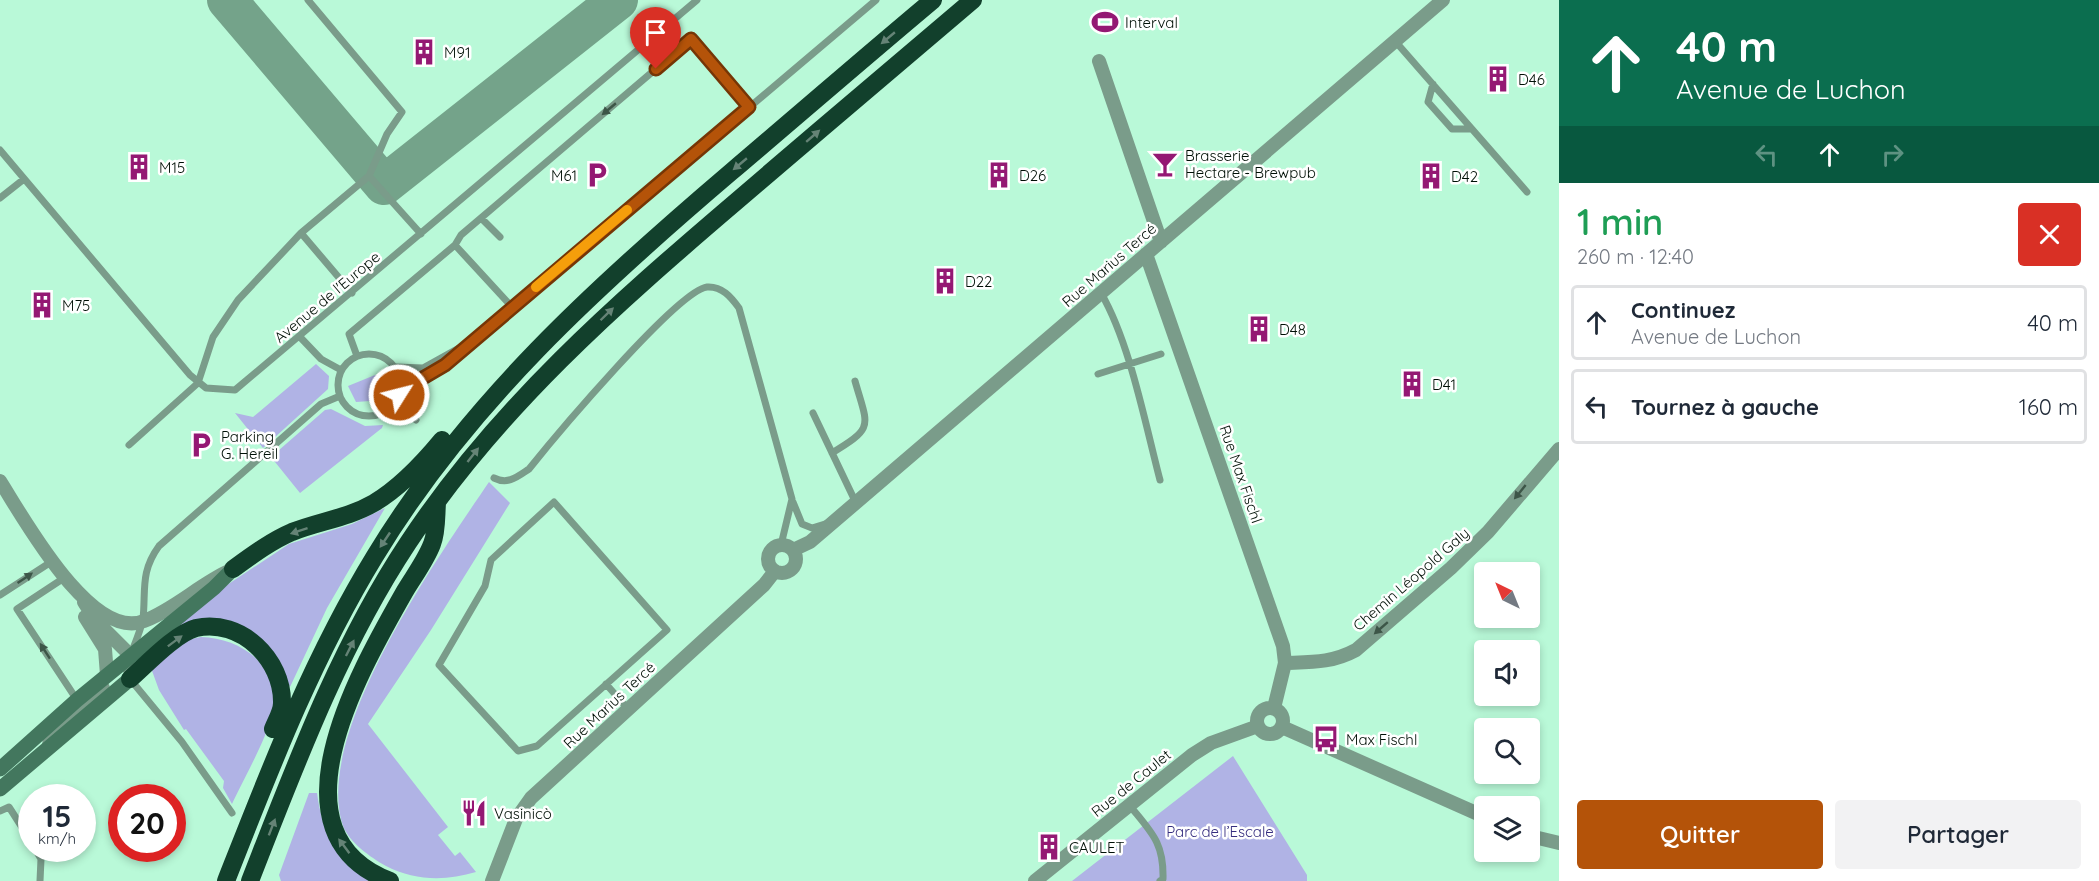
<!DOCTYPE html>
<html lang="fr">
<head>
<meta charset="utf-8">
<style>
  :root { --surface:#fff; --page:#f2f2f3; --text:#1f2937; --muted:#747a83; --line:#e0e1e3; --accent:#b45309 }
  body { margin:0; font-family:Quicksand,sans-serif; background:var(--page); color:var(--text); height:100vh; display:flex; flex-direction:column; font-size:22px; white-space:nowrap }
  * { box-sizing:border-box; margin:0 }
  p { font-size:20px; color:var(--muted) }
  .icon { flex:none; width:33px; height:33px; fill:none; stroke:currentColor; stroke-width:2; stroke-linecap:round; stroke-linejoin:round }
  .map { position:relative; flex:1; overflow:hidden }
  .drawer { display:flex; flex-direction:column; background:var(--surface); width:540px }
  .drawer>* { flex:none }
  .guide { background:#0b6e4f; color:#fff; overflow:hidden }
  .needle { width:39px; rotate:317deg }
  .tools { position:absolute; left:1474px; top:562px; display:grid; gap:12px }
  .tools a { display:grid; place-items:center; width:66px; height:66px; border-radius:6px; background:var(--surface); box-shadow:0 3px 9px #0003; font-size:30px }
  .speed { position:absolute; left:18px; top:784px; display:flex; gap:12px; font-size:30px; font-weight:700; text-align:center }
  .speed>* { display:grid; place-content:center; width:78px; height:78px; border-radius:50%; background:var(--surface); box-shadow:0 3px 9px #0003; line-height:1 }
  .speed small { font-size:15px; font-weight:400 }
  .speed .limit { border:9px solid #d22; background:#fff; color:#111 }
  .pin { position:absolute; display:grid; place-items:center; width:51px; height:51px; color:#fff; margin:-62px -26px; border-radius:50% 50% 50% 0; rotate:-45deg; box-shadow:0 0 6px #0007 }
  .pin .icon { rotate:45deg }
  .me { position:absolute; width:66px; margin:-33px; rotate:54deg; stroke-linejoin:round; filter:drop-shadow(0 0 4px #0008) }
  .turn { display:flex; align-items:center; gap:21px; height:126px; padding:0 18px; font-size:27px }
  .turn .icon { width:78px; height:78px; stroke-width:2.5 }
  .turn b { display:block; font-size:42px; line-height:51px }
  .lanes { display:flex; align-items:center; height:57px; padding:0 18px; background:#0003; justify-content:center; gap:30px; direction:ltr }
  .lanes .off { opacity:.35 }
  .round { display:grid; place-items:center; flex:none; width:63px; height:63px; border-radius:6px; background:var(--page) }
  .head { display:flex; align-items:center; justify-content:space-between; height:102px; padding:0 18px }
  h1 { font-size:36px; font-weight:600; line-height:45px; color:#1e9e55 }
  .button { display:flex; gap:12px; margin-top:auto; padding:12px 18px }
  .button a { flex:1; height:69px; border-radius:6px; background:var(--accent); color:#fff; font-size:24px; font-weight:600; line-height:69px; text-align:center }
  .button a+a { background:var(--page); color:var(--text) }
  ul { padding:0; list-style:none }
  li { display:flex; align-items:center; gap:18px; height:75px; margin:0 12px 9px; padding:0 6px; border:3px solid var(--line); border-radius:6px }
  li div { flex:1 }
  li b { display:block; font-size:22px }
  li em { font-style:normal }
  main { display:flex; flex:1; min-height:0 }
  .map>svg:first-child { display:block }
  .green { fill:#b0b3e5 }
  .lines { fill:none; stroke-linecap:round; stroke-linejoin:round }
  .taxiway { stroke:#74a38a; stroke-width:40 }
  .lane { stroke:#7a9c8a; stroke-width:7 }
  .street { stroke:#7a9c8a; stroke-width:14 }
  .secondary { stroke:#43775e; stroke-width:15 }
  .highway { stroke:#12402c; stroke-width:18 }
  .oneway { fill:#658376 }
  .oneway2 { fill:#3d5648 }
  .route-casing { stroke:#753606; stroke-width:15 }
  .route { stroke:#b45309; stroke-width:10 }
  .slow { stroke:#f59e0b; stroke-width:10 }
  .labels { text-anchor:middle; dominant-baseline:central; stroke-width:5; stroke-linejoin:round; paint-order:stroke }
  .poi-label { font-size:15px; fill:#001006; stroke:#fff; text-anchor:start }
  .street-label { font-size:15px; fill:#001006; stroke:#fff }
  .park-label { font-size:15px; fill:#362e7f; stroke:#fff }
</style>
</head>
<body>
<main>
<div class="map">
<svg width="1559" height="881" viewBox="0 0 1559 881">
  <rect width="100%" height="100%" fill="#b9f9d8"/>
  <path class="green" d="M316 364 329 376 328 389 263 448 235 413 253 417Z
    M387 374H393L397 389 370 401 356 402 348 386 375 375Z
    M331 409 365 426 383 425 382 428 300 493 271 457 325 410Z
    M489 482 510 503 431 630 368 724 448 827 438 835 455 856 460 852 476 872C446 881 415 881 386 866 370 857 350 843 343 826 312 735 439 556 489 482Z
    M385 508 327 608 290 687 282 670 257 637 170 632 221 589 289 544 352 524Z
    M201 637C239 638 278 663 274 707 271 731 243 780 232 804L223 788 224 781 186 729 184 730 159 690 151 668 186 640Z
    M1233 756 1307 875V881H1072Z
    M309 793H317C322 832 338 861 372 881H281L279 875Z"/>
  <g class="lines">
    <path class="taxiway" d="M227 0 384 185 618 0"/>
    <path class="lane" d="M308 0 402 112 387 134 369 176 421 234
      M1395 41 1527 192
      M1433 84 1428 102 1452 129H1471
      M0 150 190 375 206 388 235 390 697 0
      M0 198 24 179
      M481 218 500 237
      M301 233 352 293
      M455 245 461 235 691 39 749 107
      M1101 293C1130 343 1145 423 1160 480
      M300 337 321 359 341 370
      M338 385a31 31 0 1 1 62 0a31 31 0 1 1-62 0Z
      M357 356 349 334 455 245 512 307
      M396 367 423 368 459 348
      M1098 374 1161 354
      M401 386 416 382 445 365 876 0
      M394 404 416 420
      M813 413 856 503
      M129 445 198 383 213 337 238 300 301 233 369 176
      M832 453C875 427 868 427 855 381
      M494 478C508 485 517 477 529 469 553 439 677 291 707 287 722 286 731 297 739 308L792 499 781 545
      M554 502 667 630 537 746 518 751 439 665 485 586 491 560Z
      M793 502 802 524 812 528 825 524
      M64 578 17 609 77 700
      M0 595 51 562
      M132 651C136 641 141 629 143 619 146 590 140 572 159 546L321 404 340 396
      M130 679 182 742 232 813
      M606 684 628 709
      M1130 806C1152 833 1164 843 1163 879L1160 881
      M0 811 9 807 32 843
      M35 849 41 859 40 881"/>
    <path class="street" d="M1099 61 1161 242
      M1146 254 1283 646 1285 663 1274 708
      M0 481C23 517 91 642 144 621 175 609 200 584 231 570
      M768 559a14 14 0 1 1 28 0a14 14 0 1 1-28 0Z
      M793 550 810 542 1443 0
      M84 602 96 621 130 655 126 666
      M85 617 105 649 107 675
      M1285 663C1312 662 1332 663 1356 650L1451 568 1488 532 1559 449
      M1257 721a13 13 0 1 1 26 0a13 13 0 1 1-26 0Z
      M1282 727 1485 817
      M49 747 50 736 103 688
      M1530 836 1559 843
      M492 881 516 819 531 798 764 585 775 571
      M1035 881 1192 755 1211 743 1258 726"/>
    <path class="secondary" d="M0 769 77 700 214 588 233 569
      M0 789 130 679"/>
    <path class="highway" d="M233 569C251 556 271 541 292 532 320 521 348 518 374 503 401 487 423 463 442 440
      M130 679C146 665 176 633 196 628 241 618 283 660 282 703 282 712 276 721 273 729
      M226 881C270 769 312 659 375 556 467 404 597 286 731 172 798 115 865 57 933 0
      M250 881C295 766 339 647 408 543 497 408 616 304 738 200 816 133 895 66 973 0
      M390 881C264 833 362 667 405 591 414 576 426 560 432 544 437 532 436 515 437 503"/>
  </g>
  <defs><path id="oneway-solid" d="M-6-.8H1V-3.2L6.5 0L1 3.2V.8H-6Z" transform="scale(1.5)"/></defs>
  <g class="oneway">
    <use href="#oneway-solid" transform="translate(888 38) rotate(140)"/>
    <use href="#oneway-solid" transform="translate(813 136) rotate(-41)"/>
    <use href="#oneway-solid" transform="translate(740 164) rotate(140)"/>
    <use href="#oneway-solid" transform="translate(607 314) rotate(-44)"/>
    <use href="#oneway-solid" transform="translate(473 455) rotate(-52)"/>
    <use href="#oneway-solid" transform="translate(299 531) rotate(162)"/>
    <use href="#oneway-solid" transform="translate(385 540) rotate(124)"/>
    <use href="#oneway-solid" transform="translate(175 641) rotate(-37)"/>
    <use href="#oneway-solid" transform="translate(350 648) rotate(-63)"/>
    <use href="#oneway-solid" transform="translate(272 827) rotate(-69)"/>
    <use href="#oneway-solid" transform="translate(344 846) rotate(-127)"/>
  </g>
  <g class="oneway2">
    <use href="#oneway-solid" transform="translate(609 109) rotate(140)"/>
    <use href="#oneway-solid" transform="translate(1520 492) rotate(129)"/>
    <use href="#oneway-solid" transform="translate(25 578) rotate(-34)"/>
    <use href="#oneway-solid" transform="translate(1381 628) rotate(139)"/>
    <use href="#oneway-solid" transform="translate(45 651) rotate(-123)"/>
  </g>
  <g class="lines">
    <g class="route-casing">
      <path id="route" d="M399 395 401 386 416 382 445 365 749 107 691 39 656 69"/>
    </g>
    <use href="#route" class="route"/>
    <path class="slow" d="M536 287 627 210"/>
  </g>
  <defs>
    <g id="stadium-bare" transform="scale(2.07)"><path d="M0-5a6.5 5 0 1 0 0 10a6.5 5 0 1 0 0-10ZM-3.5-1.8h7v3.6h-7Z" fill="#941873" stroke="#fff" stroke-width="2.5" paint-order="stroke"/></g>
    <g id="building-bare" transform="scale(2.07)"><path d="M-4-6H4V6H1V3H-1V6H-4ZM-2.5-4.3h1.7v1.8h-1.7ZM.8-4.3h1.7v1.8H.8ZM-2.5-1h1.7V.8h-1.7ZM.8-1h1.7V.8H.8Z" fill="#941873" stroke="#fff" stroke-width="2.5" paint-order="stroke"/></g>
    <g id="bar-bare" transform="scale(2.07)"><path d="M-6-5H6L.8 .8V4.5H3.5V6h-7V4.5H-.8V.8Z" fill="#941873" stroke="#fff" stroke-width="2.5" paint-order="stroke"/></g>
    <g id="parking-bare" transform="scale(2.07)"><path d="M-3.5-5.5H1a3.5 3.5 0 0 1 0 7H-1V5.5H-3.5ZM-1-3.4V-.6H.8a1.4 1.4 0 0 0 0-2.8Z" fill="#941873" stroke="#fff" stroke-width="2.5" paint-order="stroke"/></g>
    <g id="bus-bare" transform="scale(2.07)"><path d="M-5-6H5V4H4V6H2V4H-2V6H-4V4H-5ZM-3.5-4V0h7V-4ZM-3.5 1.2v1.5H-2V1.2ZM2 1.2v1.5H3.5V1.2Z" fill="#941873" stroke="#fff" stroke-width="2.5" paint-order="stroke"/></g>
    <g id="restaurant-bare" transform="scale(2.07)"><path d="M-5-6h1v4h1v-4h1v4h1v-4h1v5L-1.5 .5V6h-2V.5L-5-1ZM5-6V6H3V1.5H1.5Q1.5-4 5-6Z" fill="#941873" stroke="#fff" stroke-width="2.5" paint-order="stroke"/></g>
  </defs>
  <g fill-rule="evenodd">
    <use href="#stadium-bare" x="1105" y="22"/>
    <use href="#building-bare" x="424" y="52"/>
    <use href="#building-bare" x="1498" y="79"/>
    <use href="#bar-bare" x="1165" y="164"/>
    <use href="#building-bare" x="139" y="167"/>
    <use href="#parking-bare" x="597" y="175"/>
    <use href="#building-bare" x="999" y="175"/>
    <use href="#building-bare" x="1431" y="176"/>
    <use href="#building-bare" x="945" y="281"/>
    <use href="#building-bare" x="42" y="305"/>
    <use href="#building-bare" x="1259" y="329"/>
    <use href="#building-bare" x="1412" y="384"/>
    <use href="#parking-bare" x="201" y="445"/>
    <use href="#bus-bare" x="1326" y="739"/>
    <use href="#restaurant-bare" x="474" y="813"/>
    <use href="#building-bare" x="1049" y="847"/>
  </g>
  <g class="labels">
    <g class="poi-label">
      <text x="1125" y="22">Interval</text>
      <text x="444" y="52">M91</text>
      <text x="1518" y="79">D46</text>
      <text x="1185" y="155">Brasserie<tspan x="1185" dy="17">Hectare - Brewpub</tspan></text>
      <text x="159" y="167">M15</text>
      <text x="577" y="175" text-anchor="end">M61</text>
      <text x="1019" y="175">D26</text>
      <text x="1451" y="176">D42</text>
      <text x="965" y="281">D22</text>
      <text x="62" y="305">M75</text>
      <text x="1279" y="329">D48</text>
      <text x="1432" y="384">D41</text>
      <text x="221" y="436">Parking<tspan x="221" dy="17">G. Hereil</tspan></text>
      <text x="1346" y="739">Max Fischl</text>
      <text x="494" y="813">Vasinicò</text>
      <text x="1069" y="847">CAULET</text>
    </g>
    <g class="street-label">
      <text transform="translate(1109 265) rotate(-41)">Rue Marius Tercé</text>
      <text transform="translate(327 297) rotate(-40)">Avenue de l'Europe</text>
      <text transform="translate(1241 474) rotate(71)">Rue Max Fischl</text>
      <text transform="translate(1411 579) rotate(-41)">Chemin Léopold Galy</text>
      <text transform="translate(609 705) rotate(-43)">Rue Marius Tercé</text>
      <text transform="translate(1131 783) rotate(-39)">Rue de Caulet</text>
    </g>
    <g class="park-label">
      <text x="1220" y="831">Parc de l’Escale</text>
    </g>
  </g>
</svg>
<div class="tools">
<a><svg class="needle" viewBox="-14 -14 28 28"><path d="M0-13l5 13h-10z" fill="#e53935"/><path d="M0 13l5-13h-10z" fill="#747a83"/></svg></a>
<a><svg class="icon" aria-label="sound" viewBox="0 0 24 24"><path d="M4 9h4l5-4v14l-5-4H4zM17 9q2 3 0 6"/></svg></a>
<a><svg class="icon" aria-label="search" viewBox="0 0 24 24"><circle cx="10" cy="10" r="6"/><path d="M15 15l6 6"/></svg></a>
<a><svg class="icon" aria-label="layers" viewBox="0 0 24 24"><path d="M12 4l9 5-9 5-9-5zM3 14l9 5 9-5"/></svg></a>
</div>
<div class="speed"><div>15<small>km/h</small></div><div class="limit">20</div></div>
<div class="pin" style="left:656px;top:69px;background:#d93025"><svg class="icon" aria-label="arrive" viewBox="0 0 24 24"><path d="M6 21V4h12l-3 4 3 4H6"/></svg></div>
<svg class="me" style="left:399px;top:395px" viewBox="-20 -20 40 40"><circle r="17" fill="#b45309" stroke="#fff" stroke-width="3"/><path d="M0-11L8 9 0 5-8 9z" fill="#fff"/></svg>
</div>
<section class="drawer">
<div class="guide">
<div class="turn"><svg class="icon" aria-label="ahead" viewBox="0 0 24 24"><path d="M12 20V5M6 11l6-6 6 6"/></svg><div><b>40 m</b>Avenue de Luchon</div></div>
<div class="lanes"><svg class="icon off" aria-label="left" viewBox="0 0 24 24"><path d="M17 20v-9H6M10 6l-5 5 5 5"/></svg><svg class="icon" aria-label="ahead" viewBox="0 0 24 24"><path d="M12 20V5M6 11l6-6 6 6"/></svg><svg class="icon off" aria-label="right" viewBox="0 0 24 24"><path d="M7 20v-9h11M14 6l5 5-5 5"/></svg></div>
</div>
<div class="head"><div><h1>1 min</h1><p>260 m · 12:40</p></div><a class="round" style="background:#d93025;color:#fff"><svg class="icon" aria-label="close" viewBox="0 0 24 24"><path d="M6 6l12 12M18 6L6 18"/></svg></a></div>
<ul>
<li><svg class="icon" aria-label="ahead" viewBox="0 0 24 24"><path d="M12 20V5M6 11l6-6 6 6"/></svg><div><b>Continuez</b><p>Avenue de Luchon</p></div><em>40 m</em></li>
<li><svg class="icon" aria-label="left" viewBox="0 0 24 24"><path d="M17 20v-9H6M10 6l-5 5 5 5"/></svg><div><b>Tournez à gauche</b></div><em>160 m</em></li>
</ul>
<div class="button"><a>Quitter</a><a>Partager</a></div>
</section>
</main>
</body>
</html>
